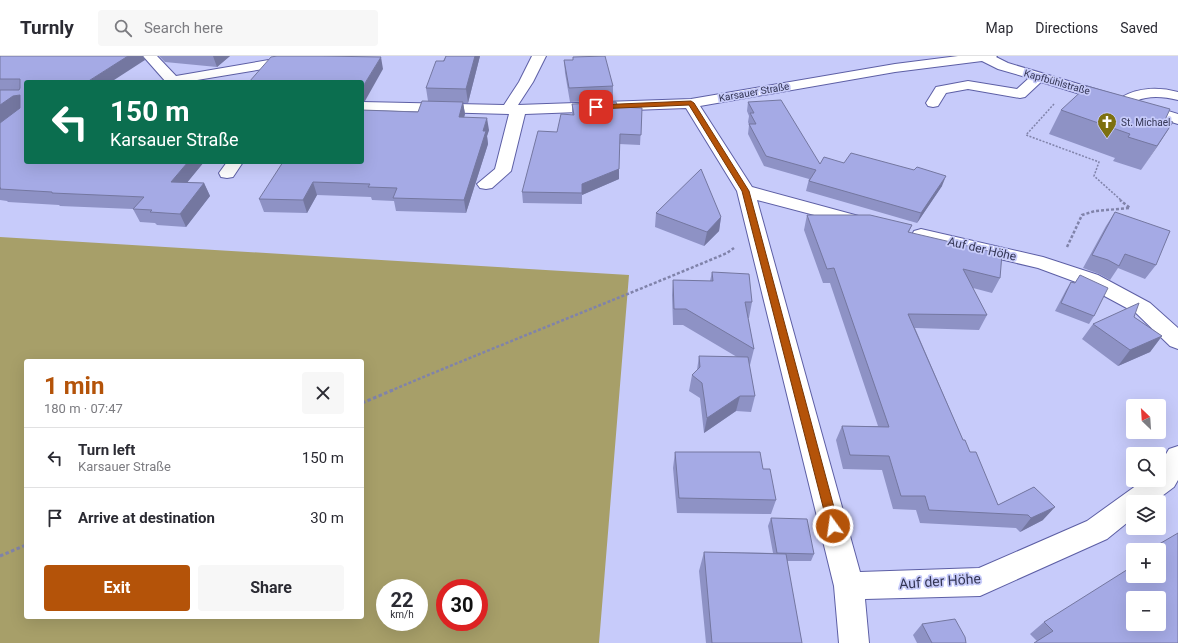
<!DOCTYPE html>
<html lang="en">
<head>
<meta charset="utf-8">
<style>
  :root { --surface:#fff; --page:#f7f7f7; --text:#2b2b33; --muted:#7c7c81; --line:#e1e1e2; --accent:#b45309 }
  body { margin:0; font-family:Roboto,sans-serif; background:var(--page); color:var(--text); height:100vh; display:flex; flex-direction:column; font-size:15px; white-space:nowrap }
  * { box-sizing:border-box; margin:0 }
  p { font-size:13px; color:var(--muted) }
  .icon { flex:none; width:22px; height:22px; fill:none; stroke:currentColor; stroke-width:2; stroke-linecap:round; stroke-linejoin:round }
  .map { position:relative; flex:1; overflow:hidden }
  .panel { position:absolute; left:24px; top:303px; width:340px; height:260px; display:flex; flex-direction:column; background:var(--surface); border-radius:4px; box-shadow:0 4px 16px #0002 }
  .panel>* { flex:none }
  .banner { position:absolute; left:24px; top:24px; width:340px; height:84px; border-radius:4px; box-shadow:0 4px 16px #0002; background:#0b6e4f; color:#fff; overflow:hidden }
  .needle { width:26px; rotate:335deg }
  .fabs { position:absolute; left:1126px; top:343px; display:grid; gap:8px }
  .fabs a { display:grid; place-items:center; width:40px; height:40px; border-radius:4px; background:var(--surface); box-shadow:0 4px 16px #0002; font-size:20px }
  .speed { position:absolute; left:376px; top:523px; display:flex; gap:8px; font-size:20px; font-weight:700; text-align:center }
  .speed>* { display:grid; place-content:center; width:52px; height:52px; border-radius:50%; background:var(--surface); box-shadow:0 4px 16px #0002; line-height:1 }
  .speed small { font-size:10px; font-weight:400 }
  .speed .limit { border:6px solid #d22; background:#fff; color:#111 }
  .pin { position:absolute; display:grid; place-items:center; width:34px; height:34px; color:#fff; margin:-17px; border-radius:8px; box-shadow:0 2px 6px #0006 }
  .me { position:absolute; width:44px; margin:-22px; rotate:346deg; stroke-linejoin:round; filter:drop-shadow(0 0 3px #0008) }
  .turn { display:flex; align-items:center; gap:14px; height:84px; padding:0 20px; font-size:18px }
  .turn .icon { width:52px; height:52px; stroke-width:2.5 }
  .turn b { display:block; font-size:28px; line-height:34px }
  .round { display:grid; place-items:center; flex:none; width:42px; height:42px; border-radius:4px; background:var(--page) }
  .overview { display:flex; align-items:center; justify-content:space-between; height:68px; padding:0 20px }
  h1 { font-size:24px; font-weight:700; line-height:30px; color:var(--accent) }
  .cta { display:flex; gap:8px; margin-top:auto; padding:8px 20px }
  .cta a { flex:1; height:46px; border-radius:4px; background:var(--accent); color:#fff; font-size:16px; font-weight:700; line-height:46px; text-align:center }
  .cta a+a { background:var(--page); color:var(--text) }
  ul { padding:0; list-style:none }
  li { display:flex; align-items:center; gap:12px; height:60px; padding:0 20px; border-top:1px solid var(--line) }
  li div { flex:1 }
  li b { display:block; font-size:15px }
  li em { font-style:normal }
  header { display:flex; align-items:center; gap:24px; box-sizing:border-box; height:56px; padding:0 20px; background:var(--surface); border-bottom:1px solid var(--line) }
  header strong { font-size:19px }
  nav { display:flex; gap:22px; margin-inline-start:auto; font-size:14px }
  .search { width:280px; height:36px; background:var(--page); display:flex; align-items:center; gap:10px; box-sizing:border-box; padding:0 14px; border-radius:4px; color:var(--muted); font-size:15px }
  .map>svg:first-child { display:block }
  .green { fill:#a79f69; fill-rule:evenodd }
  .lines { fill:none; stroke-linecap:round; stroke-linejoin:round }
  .minor-casing { stroke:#5d5fa5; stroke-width:2 }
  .path-far2 { stroke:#8083aa; stroke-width:1.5; stroke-dasharray:2 1.5; stroke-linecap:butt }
  .path-far1 { stroke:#8083aa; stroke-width:2.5; stroke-dasharray:3 2; stroke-linecap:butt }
  .path { stroke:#8083aa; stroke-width:3; stroke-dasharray:3.5 2.5; stroke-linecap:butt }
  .minor { fill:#fff; fill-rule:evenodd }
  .wall { fill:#8e92c5 }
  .shaded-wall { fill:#7477a0 }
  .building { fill:#a5aae5; stroke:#7477a0; fill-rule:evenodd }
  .route { fill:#b45309; stroke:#753606 }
  .labels { text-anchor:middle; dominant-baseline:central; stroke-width:3.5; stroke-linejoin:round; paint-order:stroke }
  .far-street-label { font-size:10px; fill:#343655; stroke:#c7cbfa }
  .far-poi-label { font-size:10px; fill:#343655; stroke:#c7cbfa; text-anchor:start }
  .street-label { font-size:12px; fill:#343655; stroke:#c7cbfa }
  .near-street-label { font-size:14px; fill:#343655; stroke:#c7cbfa }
</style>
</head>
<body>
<header>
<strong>Turnly</strong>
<div class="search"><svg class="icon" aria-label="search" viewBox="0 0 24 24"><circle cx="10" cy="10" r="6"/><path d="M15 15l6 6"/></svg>Search here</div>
<nav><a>Map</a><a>Directions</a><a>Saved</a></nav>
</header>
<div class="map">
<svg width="1178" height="587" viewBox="0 0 1178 587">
  <rect width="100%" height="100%" fill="#c7cbfa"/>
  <path class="green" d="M0 181 629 219 599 587H0ZM26 305H362V561H26ZM385 532H419V566H385ZM445 532H479V566H445Z"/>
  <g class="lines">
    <g class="minor-casing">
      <path id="minor" d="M143 0H157L176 20 292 0H324L322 3 317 4 185 26H166Z
        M532 0H546L533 26 518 49 691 43 895 8 958 0H997L996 1 1008 7 1122 41C1139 31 1160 31 1178 36V44C1164 41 1150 39 1136 45L1178 58V68L1041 26 1025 41 1020 42 968 33 946 37 938 50 933 51 928 50 926 47 936 31 968 25 1017 33 1029 22 998 13 982 5 895 16 700 50 752 131 866 162 869 166 866 170 860 171 757 144 860 516 979 512 1087 465 1144 424H1159V410L1169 393 1178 390V424L1174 431 1154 446H1133V462L1107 483 980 540 865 543 869 587H839L834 530 737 135 686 52 525 58 511 115 492 132 486 133 480 132 477 128 495 113 509 58 362 54V46L504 49 519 26Z
        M227 106H243L233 121 227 122 221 121 219 117Z
        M921 173 1043 201 1098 219 1150 247 1178 272V293L1170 290 1136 257 1084 229 1038 212 914 183 912 179 914 175Z"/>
    </g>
    <path class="path-far2" d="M1054 48 1026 79 1099 106 1094 120 1122 145"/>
    <path class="path-far1" d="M1067 191 1082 159 1095 155 1130 152 1120 144
      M390 335C502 288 615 244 727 197L734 192"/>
    <path class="path" d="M362 347 393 334
      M0 500 26 489"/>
    <use href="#minor" class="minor"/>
  </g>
  <path class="wall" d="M0 0H143L145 4 26 26V106H204L187 126 204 127 210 140 186 171 157 169 155 167 140 166 133 153 60 150 59 149 8 146 7 145 0 144Z
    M159 0H230L217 11 165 6Z
    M446 0H480L468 47H463L465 58 464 61 489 74 487 80 488 88 466 157 396 155 394 145 372 144 371 141 317 139 307 157 264 156 259 143 418 56 428 45 426 32Z
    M564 4 613 30V44L570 46 565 17Z
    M748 46 820 108 844 107 942 130 917 167 806 135 809 123 764 110 748 78 749 69 748 66 749 60 747 55Z
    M572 48 618 51 642 52 640 89 619 88V123L582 139V148L523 147 522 136 572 59Z
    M1061 54 1165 64 1173 66 1141 114 1113 105 1115 102 1049 78Z
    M1115 156 1156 209 1145 223 1118 212 1110 224 1099 218 1083 212 1106 170Z
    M656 157 721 161 719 175 704 190 655 171Z
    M807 159 912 169 909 176 1000 222 992 237 973 232 987 259 979 274 915 272 963 384 998 449 1034 431 1043 464 1020 476 1016 472 920 467 916 454 893 453 882 414 843 413 836 384 842 370H878L830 227H823L804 174Z
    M712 216 752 246 749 262H748L754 293 750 309 749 308 755 340 751 356 736 355 704 377 700 342 689 335 692 319 697 314 699 300 737 301 683 269H673L672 239 673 224 710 225Z
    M1080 219 1094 260 1089 268 1055 255 1066 234 1071 226 1075 227Z
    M1134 261 1162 280 1150 296 1118 310 1082 283 1093 268Z
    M675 396 763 413 776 444 771 458 677 457 673 412Z
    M771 462 814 498 811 505H787L802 587H706L699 515 704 496 773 497 768 470Z
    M1178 477V587L1037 585 1030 578 1044 566 1133 520Z
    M922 568 966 587H917L913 579Z"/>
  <path class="shaded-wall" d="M128 0H143L145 4 111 26H87Z
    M213 0H230L217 11Z
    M475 0H480L468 47 466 33Z
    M381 1 383 13 365 45H362V32Z
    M20 39 26 49 0 67V49L13 40Z
    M463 46 465 58 461 73 459 61Z
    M487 62 489 74 487 80 488 88 466 157 464 144 483 75Z
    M1173 66 1157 91 1141 114Z
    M188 106H204L177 139 171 126Z
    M619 113V123L582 139V148V128Z
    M946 120 942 130 917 167 921 157Z
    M313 126 317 139 307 157 303 144Z
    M204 127 210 140 186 171 180 158Z
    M721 161 719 175 704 190 707 176Z
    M1162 280 1150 296 1118 310 1130 294Z
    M740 340 736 355 704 377 707 362Z
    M1055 451 1043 464 1020 476 1031 462Z"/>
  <path class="building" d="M0 0H128L87 26H26V106H188L171 126 204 127 180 158 150 156 152 154 133 153 144 141 52 137V136L0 133 1 132H0V67L20 52V39L13 40 0 49V34H19L20 32V23H0Z
    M277 0H322L381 1 362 32V26H249L271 1Z
    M446 0H475L466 33 426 32 436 5H444Z
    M605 0 613 30 569 32 564 4H573V1Z
    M1087 30 1170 53 1165 64 1173 66 1157 90 1128 81 1130 78 1061 54Z
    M781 44 820 108 824 101 844 107 851 97 914 114 917 111 946 120 921 157 809 125 816 114 766 100 749 68H756L750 57H754L748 46Z
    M422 45 463 46 459 61 487 62 483 75H486L464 144 393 142 397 132 368 131 370 128 313 126 303 144 259 143 283 106H362V54L418 56Z
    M616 46 618 51 642 52 641 79 620 78 619 113 582 128V137L522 136 538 75 557 76 561 58 574 59 572 48Z
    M701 113 721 161 707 176 656 157Z
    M1115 156 1170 175 1156 209 1125 198 1119 210 1108 204 1092 199Z
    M807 159H870L912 169 908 176 1002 198 1000 222 963 213 987 259 908 258 963 384H965L970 396H976L998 449 1034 431 1055 451 1031 462 1028 459 929 454 925 440H901L889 400 850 399 842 370 889 371 834 212 827 213Z
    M712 216 749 218 752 246H745L754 293 686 253H674L673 224 713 225Z
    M1080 219 1108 232 1094 260 1061 247 1071 226 1075 227Z
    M1139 247 1134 261 1162 280 1130 294 1093 268Z
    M699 300 748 301 755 340H740L707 362 702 327 692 319 700 311Z
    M675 396H760L763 413H770L776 444 679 442Z
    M771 462 807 463 814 498 777 497Z
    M1178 477V587H1034L1053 575 1044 566 1133 510V520H1159V494H1149ZM1133 542H1159V568H1133Z
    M704 496 786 498 802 587H712Z
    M955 563 965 581 966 587H932L922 568Z"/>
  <path class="route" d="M691 45 694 47 749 135 839 470 837 474 833 475 829 474 828 470 742 135 689 49 596 53 593 51 596 49Z"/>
  <defs>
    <g id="church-pin" transform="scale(1)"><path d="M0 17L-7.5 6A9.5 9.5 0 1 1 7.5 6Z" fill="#7d700f" stroke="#c7cbfa"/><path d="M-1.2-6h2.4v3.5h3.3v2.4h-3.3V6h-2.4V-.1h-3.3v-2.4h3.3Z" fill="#fff"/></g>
  </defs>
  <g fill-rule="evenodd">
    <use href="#church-pin" x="1107" y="66"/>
  </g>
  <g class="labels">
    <g class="far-street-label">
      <text transform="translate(1057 26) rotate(16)">Kapfbühlstraße</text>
      <text transform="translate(754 36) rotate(-10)">Karsauer Straße</text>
    </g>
    <g class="far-poi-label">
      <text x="1121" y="66">St. Michael</text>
    </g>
    <g class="street-label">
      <text transform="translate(982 193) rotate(13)">Auf der Höhe</text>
    </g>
    <g class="near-street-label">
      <text transform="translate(940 525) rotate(-4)">Auf der Höhe</text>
    </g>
  </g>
</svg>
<div class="fabs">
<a><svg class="needle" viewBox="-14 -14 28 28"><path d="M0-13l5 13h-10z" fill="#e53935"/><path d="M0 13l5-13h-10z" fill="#7c7c81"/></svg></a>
<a><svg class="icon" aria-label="search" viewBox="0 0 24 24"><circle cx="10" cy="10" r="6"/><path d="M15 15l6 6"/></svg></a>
<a><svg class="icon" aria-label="layers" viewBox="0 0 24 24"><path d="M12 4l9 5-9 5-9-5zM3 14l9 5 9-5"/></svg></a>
<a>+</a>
<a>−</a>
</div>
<div class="speed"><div>22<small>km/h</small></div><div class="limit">30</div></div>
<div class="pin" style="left:596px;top:51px;background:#d93025"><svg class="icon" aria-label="arrive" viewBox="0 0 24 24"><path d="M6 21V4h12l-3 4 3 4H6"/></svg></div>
<svg class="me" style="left:833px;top:470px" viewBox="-20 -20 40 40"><circle r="17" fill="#b45309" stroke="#fff" stroke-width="3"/><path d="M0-11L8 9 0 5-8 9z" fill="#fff"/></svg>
<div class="banner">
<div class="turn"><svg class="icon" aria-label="left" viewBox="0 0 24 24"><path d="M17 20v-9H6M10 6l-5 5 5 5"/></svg><div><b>150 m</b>Karsauer Straße</div></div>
</div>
<section class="panel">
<div class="overview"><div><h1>1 min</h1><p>180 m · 07:47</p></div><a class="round"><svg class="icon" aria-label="close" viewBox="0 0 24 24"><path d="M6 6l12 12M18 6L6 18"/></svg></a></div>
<ul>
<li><svg class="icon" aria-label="left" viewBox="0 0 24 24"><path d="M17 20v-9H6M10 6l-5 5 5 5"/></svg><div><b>Turn left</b><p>Karsauer Straße</p></div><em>150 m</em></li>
<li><svg class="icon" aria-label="arrive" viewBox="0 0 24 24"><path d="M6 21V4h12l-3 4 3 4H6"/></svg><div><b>Arrive at destination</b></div><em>30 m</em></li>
</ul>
<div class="cta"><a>Exit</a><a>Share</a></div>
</section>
</div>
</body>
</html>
